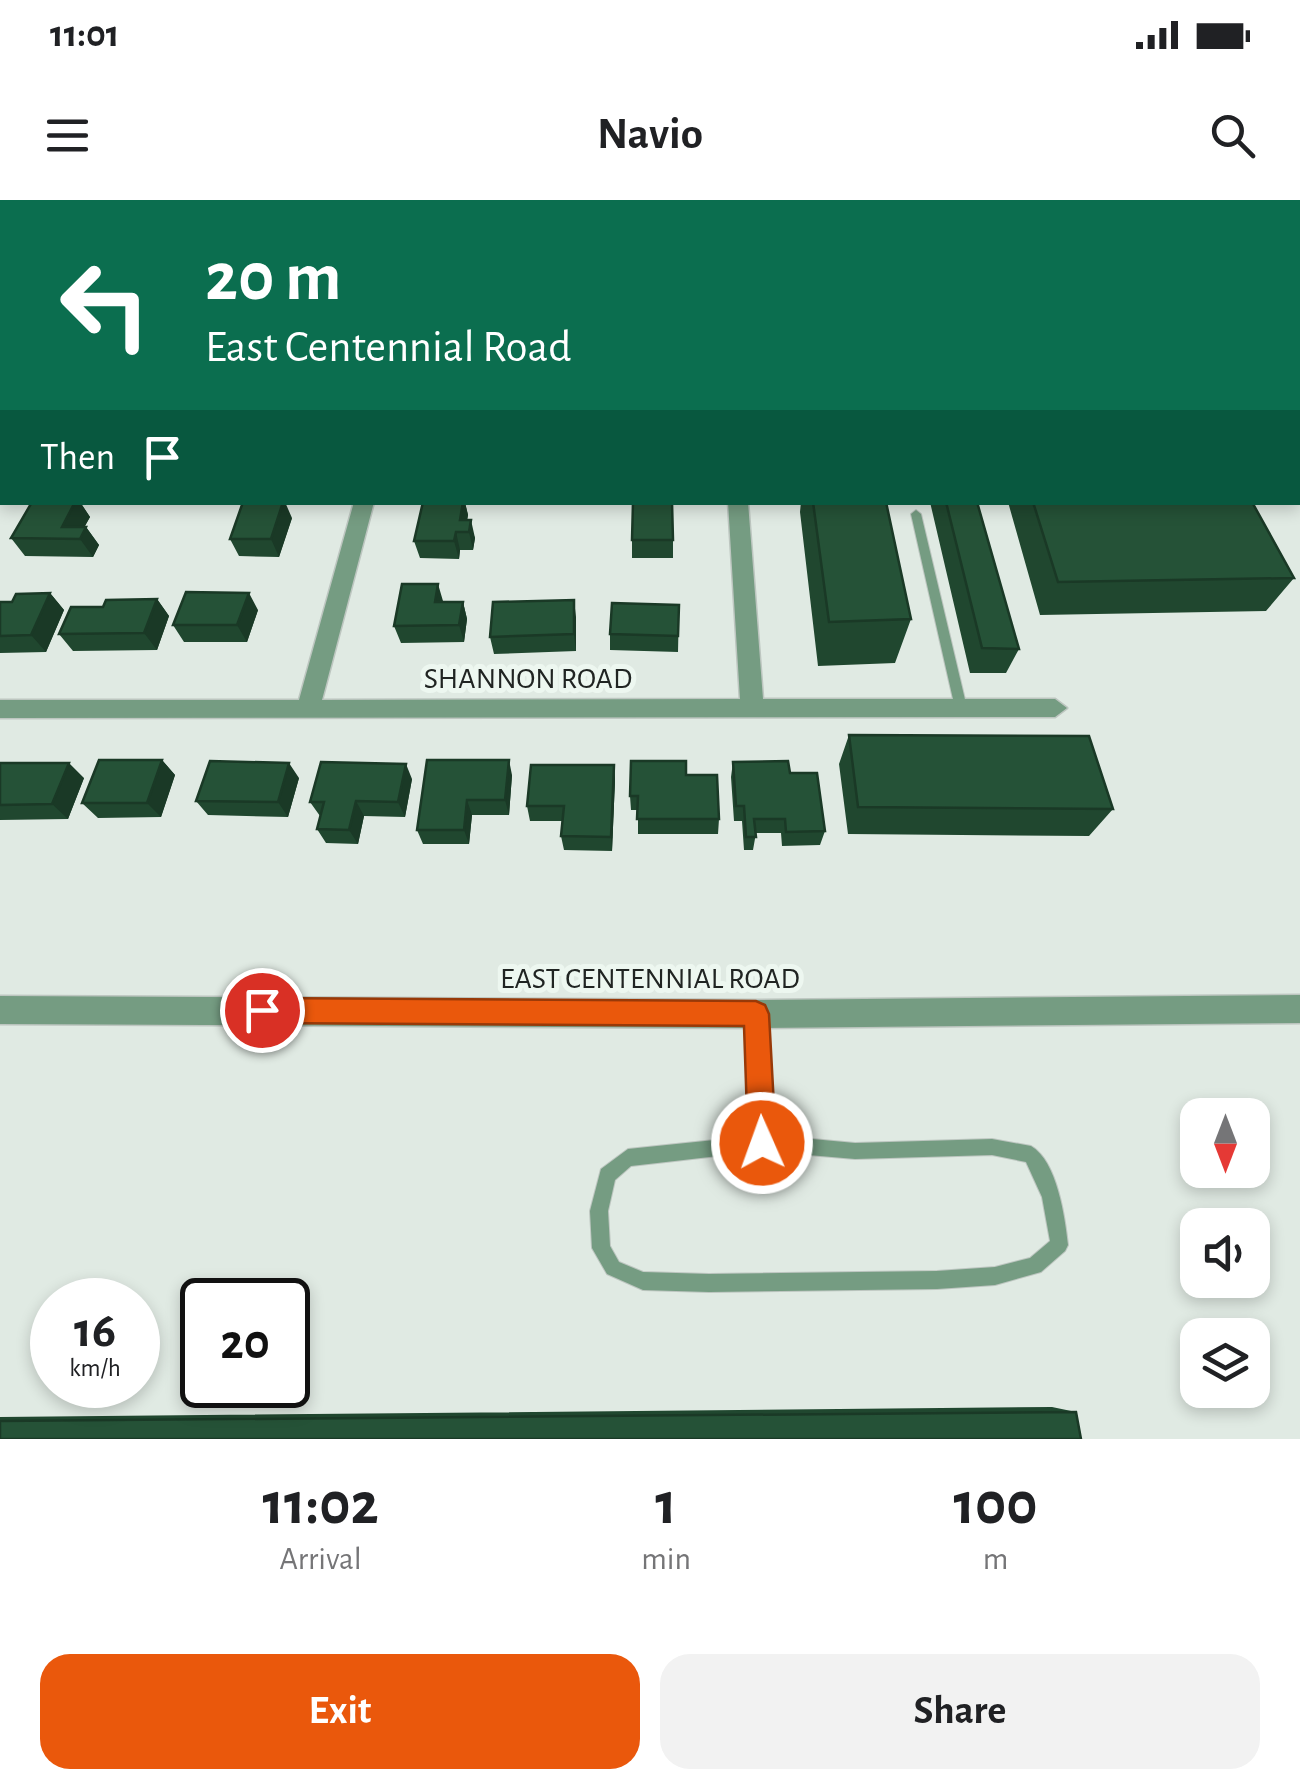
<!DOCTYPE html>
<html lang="en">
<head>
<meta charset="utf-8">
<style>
  :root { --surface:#fff; --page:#f2f2f2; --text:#202124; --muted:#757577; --accent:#ea580c }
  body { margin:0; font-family:"Alegreya Sans",sans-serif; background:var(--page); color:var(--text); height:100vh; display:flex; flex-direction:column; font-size:38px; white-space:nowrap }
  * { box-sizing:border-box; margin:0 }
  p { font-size:32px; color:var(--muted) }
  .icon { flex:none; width:55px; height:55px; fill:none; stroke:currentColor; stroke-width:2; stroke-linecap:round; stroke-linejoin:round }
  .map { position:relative; height:1239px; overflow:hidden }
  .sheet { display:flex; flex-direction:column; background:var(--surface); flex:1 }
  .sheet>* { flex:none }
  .banner { position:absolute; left:0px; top:0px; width:1300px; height:305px; box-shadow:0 5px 15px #0003; background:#0b6e4f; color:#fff; overflow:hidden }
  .needle { width:65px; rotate:180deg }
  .buttons { position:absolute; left:1180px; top:898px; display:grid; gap:20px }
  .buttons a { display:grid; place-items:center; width:90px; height:90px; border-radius:20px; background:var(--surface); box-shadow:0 5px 15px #0003; font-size:50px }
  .speed { position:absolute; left:30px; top:1078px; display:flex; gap:20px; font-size:50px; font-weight:700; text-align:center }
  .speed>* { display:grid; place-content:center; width:130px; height:130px; border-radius:50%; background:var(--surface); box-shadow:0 5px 15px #0003; line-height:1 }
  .speed small { font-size:25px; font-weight:400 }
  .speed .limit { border:5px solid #111; border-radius:15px; background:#fff; color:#111 }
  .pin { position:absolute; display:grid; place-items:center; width:85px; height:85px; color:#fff; margin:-42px; border:5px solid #fff; border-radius:50%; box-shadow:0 2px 10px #0007 }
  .me { position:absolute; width:110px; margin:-55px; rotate:358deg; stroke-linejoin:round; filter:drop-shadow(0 0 8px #0008) }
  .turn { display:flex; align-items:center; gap:35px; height:210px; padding:0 40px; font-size:45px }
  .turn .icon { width:130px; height:130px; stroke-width:2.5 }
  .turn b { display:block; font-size:70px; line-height:85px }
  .then { display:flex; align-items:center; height:95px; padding:0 40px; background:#0003; gap:20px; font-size:38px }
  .eta { display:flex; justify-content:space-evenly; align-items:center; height:170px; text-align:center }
  .eta b { font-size:60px; font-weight:600; line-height:70px }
  .action { display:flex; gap:20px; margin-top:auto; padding:20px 40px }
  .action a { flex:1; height:115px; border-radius:30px; background:var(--accent); color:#fff; font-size:40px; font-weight:600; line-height:115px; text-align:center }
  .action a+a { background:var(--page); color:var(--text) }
  .status { display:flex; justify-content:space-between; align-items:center; height:70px; padding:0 50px; background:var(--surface); direction:ltr }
  .status svg { height:28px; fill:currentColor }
  header { display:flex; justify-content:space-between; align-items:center; height:130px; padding:0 40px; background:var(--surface); font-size:45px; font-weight:600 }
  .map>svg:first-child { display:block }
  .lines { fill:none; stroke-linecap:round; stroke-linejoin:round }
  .service-casing { stroke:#bdc6c0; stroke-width:2 }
  .minor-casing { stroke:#bdc6c0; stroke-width:3 }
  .tertiary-casing { stroke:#bdc6c0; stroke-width:3 }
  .service { fill:#759c82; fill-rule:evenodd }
  .minor { fill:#759c82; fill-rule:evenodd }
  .tertiary { fill:#759c82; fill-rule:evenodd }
  .wall { fill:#20472f }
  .shaded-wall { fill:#1a3926 }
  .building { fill:#255237; stroke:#1a3926; stroke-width:2.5 }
  .route { fill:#ea580c; stroke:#983908; stroke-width:2.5 }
  .labels { text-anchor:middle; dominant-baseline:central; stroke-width:10; stroke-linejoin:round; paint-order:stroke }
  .street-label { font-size:30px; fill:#202422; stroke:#edf7f0 }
</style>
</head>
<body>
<div class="status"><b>11:01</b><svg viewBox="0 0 49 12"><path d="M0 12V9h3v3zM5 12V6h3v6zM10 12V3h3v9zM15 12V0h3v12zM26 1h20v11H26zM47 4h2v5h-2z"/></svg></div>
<header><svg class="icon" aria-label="menu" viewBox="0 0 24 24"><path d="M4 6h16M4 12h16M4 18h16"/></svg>Navio<svg class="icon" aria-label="search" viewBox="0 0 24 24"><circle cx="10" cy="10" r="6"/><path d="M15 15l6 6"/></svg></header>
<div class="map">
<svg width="1300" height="1239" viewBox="0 0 1300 1239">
  <rect width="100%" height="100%" fill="#e0eae3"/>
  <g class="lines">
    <g class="service-casing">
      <path id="service" d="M916 310 921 314 967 508 961 513 955 508 911 314Z
        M756 806 762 809 764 814 770 935 855 943 992 939 1031 946C1057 961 1065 1017 1068 1045L1065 1051 1041 1072 995 1085 937 1089 709 1092 643 1090 607 1074 592 1048 590 1011 601 969 628 949 753 936 748 814 750 809ZM762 951 855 959 992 955 1026 962 1042 997 1050 1041 1030 1058 995 1067 937 1071 709 1074 643 1072 619 1062 610 1046 608 1011 615 980 631 966Z"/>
    </g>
    <g class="minor-casing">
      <path id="minor" d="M139 0H153V2H139Z
        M414 0H428L429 2H415Z
        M699 0H713L714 2H700Z
        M354 302H374L322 500 740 499 728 302H748L763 499H1055L1067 508 1055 517 0 518V500H299Z"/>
    </g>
    <g class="tertiary-casing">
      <path id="tertiary" d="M1300 795V823L756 828 0 824V796L756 800Z"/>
    </g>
    <use href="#service" class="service"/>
    <use href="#minor" class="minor"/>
    <use href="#tertiary" class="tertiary"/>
  </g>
  <path class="wall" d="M755 0H821L822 2H756Z
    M954 0H1087L1088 2H955Z
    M1243 0H1300V41L1298 42V2H1245Z
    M0 115H2V183L0 188Z
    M32 302H80L90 317 84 327H86L99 345 93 357 25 356 11 338Z
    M423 302H470L465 303 468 315 467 320 475 338 473 350H460L459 359 420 358 414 341Z
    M801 302H886L911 419 895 463 818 466 800 312Z
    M930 302H977L1019 449 1006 473H970Z
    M1008 302H1252L1294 378 1266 411 1040 415Z
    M292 318 279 357 239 356 230 339Z
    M632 340H673V358H632Z
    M50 393 64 410 46 452 0 453V402H12Z
    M157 399 169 416 157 450 73 451 59 434Z
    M443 401V402H463L467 419 464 442 401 443 394 426Z
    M679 405 678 452 610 450V434Z
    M258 410 247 442H184L173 425Z
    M576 417V451L494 454 490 437Z
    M849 535 1113 609 1089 636 848 634 839 564Z
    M162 560 175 575 161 617 98 618 82 603Z
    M733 562 790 573 825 631 820 645 782 646 781 633H756L753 650H744L742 621H734L731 577Z
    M0 563 84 578 68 619 0 620Z
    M614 565 615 580 612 651 564 650 561 636 562 621H530L527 606Z
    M512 575 509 615H472L469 644H423L417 630Z
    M686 575 719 619 718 634H638V610H631L630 596Z
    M299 578 288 617 208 615 196 601Z
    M412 579 405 617 364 616 358 644 326 643 317 629 320 616 310 602Z
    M1052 1207 1076 1212 0 1239V1217Z"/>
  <path class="shaded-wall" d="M86 0H105L103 2H84Z
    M0 160 2 164V183L0 188Z
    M75 302H80L90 317 78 339 62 327Z
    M283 302H285L292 318 279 357 271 339Z
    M463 302H465L468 315 465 332 460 320Z
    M471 320 475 338 473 350 469 332Z
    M86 327 99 345 93 357 80 339Z
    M456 332 460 350 459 359 454 341Z
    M438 384 443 401 440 419 435 402Z
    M50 393 64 410 46 452 31 435Z
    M249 393 258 410 247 442 237 425Z
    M157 399 169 416 157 450 144 433Z
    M574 400 576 417V451L574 434Z
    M463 402 467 419 464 442 459 425Z
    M162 560 175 575 161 617 147 603Z
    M509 560 512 575 509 615 505 600Z
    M69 563 84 578 68 619 52 604Z
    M289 563 299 578 288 617 278 602Z
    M406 564 412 579 405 617 398 602Z
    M614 565 615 580 612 651 611 637Z
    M467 600 472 615 469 644 464 630Z
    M356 601 364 616 358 644 349 630Z"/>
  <path class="building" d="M59 0H86L84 2H57Z
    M187 0H229L186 2Z
    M338 0H369V2H338Z
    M467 0H495V2H467Z
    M634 0H661V2H634Z
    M775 0H821L822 2H776Z
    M1006 0H1087L1088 2H1007Z
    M1271 1H1300V24H1298V2H1273Z
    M0 115H2V144H0Z
    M32 302H75L62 327H86L80 339 11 338Z
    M243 302H283L271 339H230Z
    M423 302H463L460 320H471L469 332H456L454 341H414Z
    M633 302H672L673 340H632Z
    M813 302H886L911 419 829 422Z
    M946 302H977L1019 449 982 448Z
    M1033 302H1252L1294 378 1058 382Z
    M402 384H438L435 402H463L459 425 394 426Z
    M186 392 249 393 237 425H173Z
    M50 393 31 435 0 436V402H12L16 394Z
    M157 399 144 433 59 434 71 407H103L106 400Z
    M574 400V434L490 437 493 402Z
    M612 403 679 405 678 436 610 434Z
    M849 535 1089 536 1113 609 858 607Z
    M99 560H162L147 603H82Z
    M427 560H509L505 600H467L464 630H417Z
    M210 561 289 563 278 602 196 601Z
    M631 561H686V575H717L719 619H637L638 596H630Z
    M788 561 790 573H817L825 631 786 632 785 619H754L756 637H746L744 606H736L733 562Z
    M321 562 406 564 398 602 356 601 349 630 317 629 324 602H310Z
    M0 563H69L52 604 0 605Z
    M531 565H614L611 637 561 636 564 606H527Z
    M1076 1212 1081 1239H0V1221Z"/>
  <path class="route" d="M262 798 756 801 765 805 769 814 776 943 772 953 762 957 752 953 748 943 744 826 262 823 252 819 249 810 252 801Z"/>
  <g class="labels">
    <g class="street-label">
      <text x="528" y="479">SHANNON ROAD</text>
      <text x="650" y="779">EAST CENTENNIAL ROAD</text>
    </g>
  </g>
</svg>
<div class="buttons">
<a><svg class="needle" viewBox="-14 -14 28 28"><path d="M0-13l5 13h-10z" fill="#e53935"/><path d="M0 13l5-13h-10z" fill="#757577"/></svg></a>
<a><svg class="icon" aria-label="sound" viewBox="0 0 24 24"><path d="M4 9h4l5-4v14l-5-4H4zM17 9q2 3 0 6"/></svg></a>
<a><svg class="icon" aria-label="layers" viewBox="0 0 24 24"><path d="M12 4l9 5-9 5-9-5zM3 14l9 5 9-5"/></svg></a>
</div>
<div class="speed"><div>16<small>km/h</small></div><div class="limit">20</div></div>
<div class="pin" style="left:262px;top:810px;background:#d93025"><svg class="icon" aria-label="arrive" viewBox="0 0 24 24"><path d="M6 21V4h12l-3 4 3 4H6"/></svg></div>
<svg class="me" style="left:762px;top:943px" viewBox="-20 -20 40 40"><circle r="17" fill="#ea580c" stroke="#fff" stroke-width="3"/><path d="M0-11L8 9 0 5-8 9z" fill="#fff"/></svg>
<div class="banner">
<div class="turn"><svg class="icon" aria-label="left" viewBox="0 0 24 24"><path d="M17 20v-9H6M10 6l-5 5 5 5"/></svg><div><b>20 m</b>East Centennial Road</div></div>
<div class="then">Then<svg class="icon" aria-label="arrive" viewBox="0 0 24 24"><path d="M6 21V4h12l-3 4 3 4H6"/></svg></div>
</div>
</div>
<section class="sheet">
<div class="eta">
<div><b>11:02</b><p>Arrival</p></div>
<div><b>1</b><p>min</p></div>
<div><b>100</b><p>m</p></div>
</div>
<div class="action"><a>Exit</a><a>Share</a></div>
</section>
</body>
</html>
